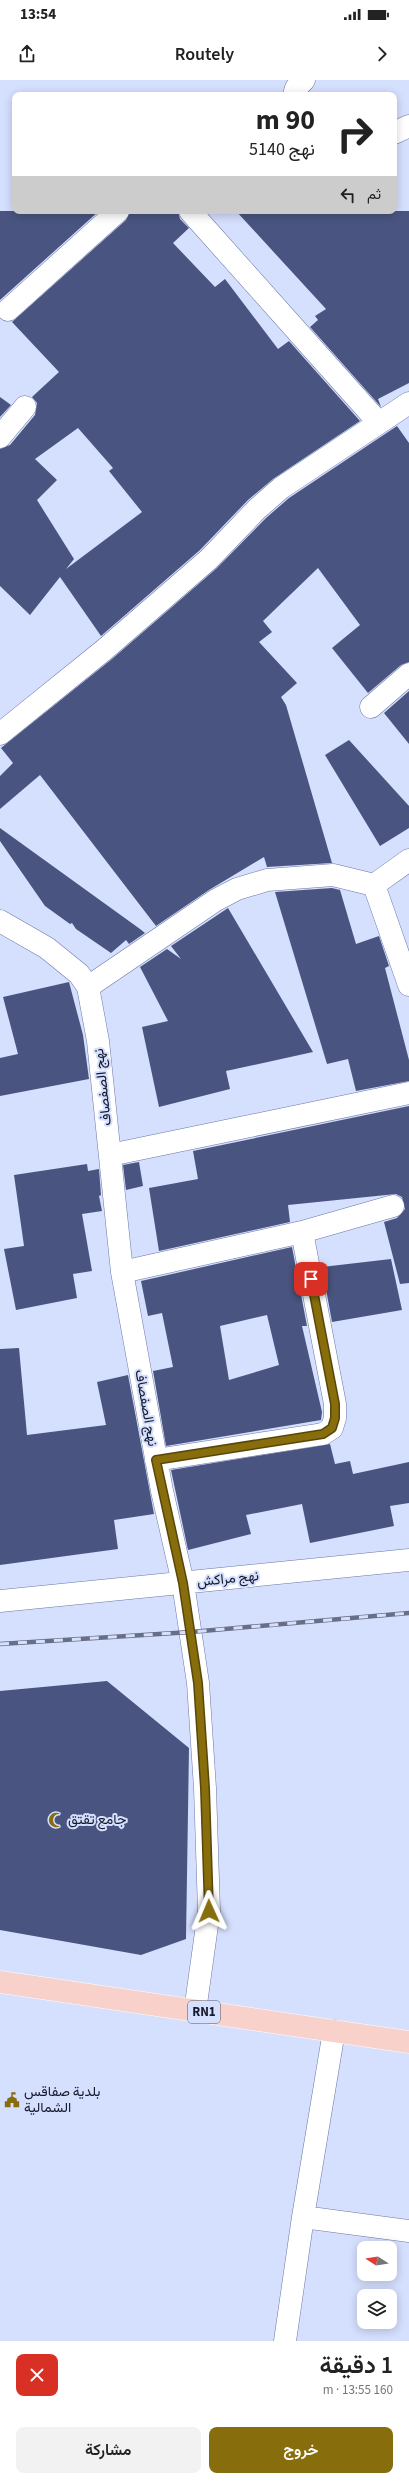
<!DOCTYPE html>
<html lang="ar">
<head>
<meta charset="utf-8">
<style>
  :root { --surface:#fff; --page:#f2f2f2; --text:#222; --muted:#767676; --accent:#876d0c }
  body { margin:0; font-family:"Source Sans 3",Vazirmatn,sans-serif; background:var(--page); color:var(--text); direction:rtl; height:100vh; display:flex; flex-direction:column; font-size:15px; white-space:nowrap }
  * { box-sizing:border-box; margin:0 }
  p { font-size:13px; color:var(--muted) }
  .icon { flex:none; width:22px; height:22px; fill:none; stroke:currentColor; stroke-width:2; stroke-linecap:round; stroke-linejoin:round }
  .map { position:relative; height:2261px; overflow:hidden; direction:ltr }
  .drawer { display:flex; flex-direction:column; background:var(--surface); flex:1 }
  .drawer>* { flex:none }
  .guide { position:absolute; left:12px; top:12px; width:385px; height:122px; border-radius:8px; box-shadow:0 2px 10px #0003; direction:rtl; background:#fff; color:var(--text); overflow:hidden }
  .needle { width:26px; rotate:282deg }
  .controls { position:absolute; left:357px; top:2161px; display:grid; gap:8px }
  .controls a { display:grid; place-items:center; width:40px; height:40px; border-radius:8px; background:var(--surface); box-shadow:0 2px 10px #0003; font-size:20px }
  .pin { position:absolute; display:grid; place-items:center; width:34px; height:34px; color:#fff; margin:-17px; border-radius:8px; box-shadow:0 2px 6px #0006 }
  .me { position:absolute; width:44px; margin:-22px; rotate:359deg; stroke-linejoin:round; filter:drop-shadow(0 0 3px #0008) }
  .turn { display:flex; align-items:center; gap:14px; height:84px; padding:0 16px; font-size:18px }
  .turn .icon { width:52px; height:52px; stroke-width:2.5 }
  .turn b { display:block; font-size:28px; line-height:34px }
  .then { display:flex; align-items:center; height:38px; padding:0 16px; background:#0003; gap:8px; font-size:15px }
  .round { display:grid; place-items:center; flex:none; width:42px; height:42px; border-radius:8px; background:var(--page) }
  .head { display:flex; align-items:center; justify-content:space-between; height:68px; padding:0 16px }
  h1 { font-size:24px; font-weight:600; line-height:30px }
  .primary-button { display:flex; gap:8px; margin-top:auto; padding:8px 16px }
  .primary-button a { flex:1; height:46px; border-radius:8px; background:var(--accent); color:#fff; font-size:16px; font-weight:600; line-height:46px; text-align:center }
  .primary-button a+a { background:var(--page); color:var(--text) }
  .status { display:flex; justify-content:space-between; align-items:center; height:28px; padding:0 20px; background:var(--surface); direction:ltr }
  .status svg { height:11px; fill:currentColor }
  header { display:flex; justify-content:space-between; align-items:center; height:52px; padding:0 16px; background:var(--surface); font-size:18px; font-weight:600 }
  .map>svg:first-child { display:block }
  .building { fill:#495580; fill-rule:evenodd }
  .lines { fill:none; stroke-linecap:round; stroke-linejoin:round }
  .minor-casing { stroke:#6b78a6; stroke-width:23 }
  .primary-casing { stroke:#fff; stroke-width:23 }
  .minor { stroke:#fff; stroke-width:22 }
  .primary { stroke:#f7d1ca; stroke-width:22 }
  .rail-casing { stroke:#676e86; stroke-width:4.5 }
  .rail { stroke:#d5dffe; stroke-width:3; stroke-dasharray:9; stroke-linecap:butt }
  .route-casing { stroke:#584708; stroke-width:10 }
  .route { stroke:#876d0c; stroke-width:7 }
  .labels { text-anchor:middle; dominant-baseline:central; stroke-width:4; stroke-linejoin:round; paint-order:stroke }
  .shield { fill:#d5dffe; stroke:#4f556b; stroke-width:1 }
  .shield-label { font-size:13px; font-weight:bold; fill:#151a2c }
  .street-label { font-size:14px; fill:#151a2c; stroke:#d5dffe }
  .poi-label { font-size:14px; fill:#151a2c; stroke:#d5dffe; text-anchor:start }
</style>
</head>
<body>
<div class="status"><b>13:54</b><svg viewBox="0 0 49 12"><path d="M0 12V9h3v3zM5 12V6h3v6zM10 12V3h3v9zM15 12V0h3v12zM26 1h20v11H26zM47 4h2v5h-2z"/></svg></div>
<header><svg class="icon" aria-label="forward" viewBox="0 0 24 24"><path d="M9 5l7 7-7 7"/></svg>Routely<svg class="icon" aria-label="share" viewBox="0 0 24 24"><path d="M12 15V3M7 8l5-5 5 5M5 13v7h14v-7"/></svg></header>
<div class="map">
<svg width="409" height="2261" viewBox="0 0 409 2261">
  <rect width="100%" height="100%" fill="#d5dffe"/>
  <path class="building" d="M0 131H99L0 220Z
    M130 131H178L180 139 189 148 173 163 215 207 225 199 278 269 289 261 360 341 273 399 248 420 200 470 101 556 60 497 30 535 0 506V369L10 365 35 335 37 323 32 317 59 292 12 242 126 140ZM78 348 113 388 109 391 142 432 66 489 74 479 37 420 57 400 35 379Z
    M236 131H409V303L378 319 381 327 310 247 318 240 315 236 326 229Z
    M0 317 11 325 0 337Z
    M397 346 409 363V582L401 585 368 613 332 568 360 545 318 488 263 541 272 552 259 562 297 603 281 617 286 625 332 783 267 787 264 777 209 810 156 846 40 695 0 729V696L13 683 1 668 112 579 217 488 266 438 289 418Z
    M409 611V664L384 633Z
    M349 660 409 726V748L380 766 325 675Z
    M0 748 140 849 145 853 129 864 126 860 111 873 76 849 72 843 70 844 45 826 0 761Z
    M332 808 340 810 356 864 379 856 389 886 385 888 409 980V1001L356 1011 348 979 327 984 275 812Z
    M228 828 313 972 226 991 230 1009 159 1027 142 947 168 941 140 887 167 869 181 879 171 866Z
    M69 902 83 955 89 999 0 1016V978L18 974 3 917Z
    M409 1026V1203L400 1204 384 1142 397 1138 405 1129 402 1117 396 1114 288 1125 290 1142 159 1171 149 1108 198 1099 193 1071Z
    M139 1082 143 1106 126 1110 123 1085Z
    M87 1084 88 1091 99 1089 101 1115 99 1116 102 1131 82 1134 92 1191 73 1194 77 1218 16 1230 4 1169 24 1166 14 1095Z
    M292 1167 307 1246H302L322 1332 321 1340 166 1366 153 1291 173 1287 162 1233 148 1236 141 1201ZM267 1235 279 1285 229 1300 220 1246Z
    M391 1179 402 1230 332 1242 322 1187Z
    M19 1268 27 1355 106 1345 97 1302 128 1295 154 1434 114 1440 118 1469 0 1485V1269Z
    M330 1364 335 1384 350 1381 353 1394 409 1382V1423L390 1426 394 1446 310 1463 302 1424 246 1435 251 1454 188 1470 171 1390Z
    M107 1601 189 1668 186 1859 141 1875 0 1850V1611Z"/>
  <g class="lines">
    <g class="minor-casing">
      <path id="minor" d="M294 15 296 8 304 0
        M394 53 409 46
        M190 131 379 343
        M8 230 118 131
        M0 357 25 327
        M371 627 409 594
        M0 654 104 570 209 479 257 429 281 408 409 323
        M374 805 409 905
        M374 805 409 780
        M0 841 47 868 79 894 88 907 98 961 122 1192 162 1411 183 1503 198 1603 205 1708 209 1831 195 1931
        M88 907 216 820 237 809 267 800 333 795 374 805
        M110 1075 409 1013
        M122 1192 302 1152 393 1126
        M156 1380 323 1354 332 1348 335 1338V1324L302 1152
        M0 1521 409 1480
        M303 2137 409 2151
        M285 2261 303 2137 334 1951"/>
    </g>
    <g class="primary-casing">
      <path id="primary" d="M0 1902 409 1962"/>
    </g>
    <use href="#minor" class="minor"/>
    <use href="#primary" class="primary"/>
    <g class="rail-casing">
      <path id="rail" d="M0 1564 191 1552 409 1533"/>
    </g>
    <use href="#rail" class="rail"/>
  </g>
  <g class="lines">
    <g class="route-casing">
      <path id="route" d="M209 1831 205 1708 198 1603 183 1503 156 1380 323 1354 332 1348 335 1338V1324L311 1199"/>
    </g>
    <use href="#route" class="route"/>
  </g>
  <defs>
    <g id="mosque-bare" transform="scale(1.2)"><path d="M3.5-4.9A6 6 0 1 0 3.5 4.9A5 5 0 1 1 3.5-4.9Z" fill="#876d0c" stroke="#d5dffe" stroke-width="2.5" paint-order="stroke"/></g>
    <g id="civic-bare" transform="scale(1.2)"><path d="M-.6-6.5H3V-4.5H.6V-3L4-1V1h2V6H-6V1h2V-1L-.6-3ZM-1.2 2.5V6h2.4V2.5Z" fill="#876d0c" stroke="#d5dffe" stroke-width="2.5" paint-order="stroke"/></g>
  </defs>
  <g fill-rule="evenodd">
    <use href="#mosque-bare" x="56" y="1740"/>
    <use href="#civic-bare" x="12" y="2020"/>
  </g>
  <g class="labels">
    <rect class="shield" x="188" y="1921" width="32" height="22" rx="3"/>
    <g class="shield-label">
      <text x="204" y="1932">RN1</text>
    </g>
    <g class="street-label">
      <text transform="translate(103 1007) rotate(-96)">نهج الصفصاف</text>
      <text transform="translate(146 1328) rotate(80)">نهج الصفصاف</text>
      <text transform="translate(228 1499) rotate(-6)">نهج مراكش</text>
    </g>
    <g class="poi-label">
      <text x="68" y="1740">جامع تقتق</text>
      <text x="24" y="2012">بلدية صفاقس<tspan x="24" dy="16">الشمالية</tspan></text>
    </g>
  </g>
</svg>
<div class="controls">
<a><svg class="needle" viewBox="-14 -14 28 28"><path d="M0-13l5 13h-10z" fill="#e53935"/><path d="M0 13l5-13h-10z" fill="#767676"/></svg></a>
<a><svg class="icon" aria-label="layers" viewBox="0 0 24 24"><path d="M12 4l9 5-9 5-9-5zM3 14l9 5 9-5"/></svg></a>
</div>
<div class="pin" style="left:311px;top:1199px;background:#d93025"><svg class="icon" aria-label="arrive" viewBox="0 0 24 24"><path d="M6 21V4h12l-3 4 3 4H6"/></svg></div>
<svg class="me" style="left:209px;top:1831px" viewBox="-20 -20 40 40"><path d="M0-17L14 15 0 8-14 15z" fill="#876d0c" stroke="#fff" stroke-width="4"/></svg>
<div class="guide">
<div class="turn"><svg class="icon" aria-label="right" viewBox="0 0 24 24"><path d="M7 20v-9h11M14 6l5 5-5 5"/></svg><div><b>90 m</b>نهج 5140</div></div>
<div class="then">ثم<svg class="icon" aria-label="left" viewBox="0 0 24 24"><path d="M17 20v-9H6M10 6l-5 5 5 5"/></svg></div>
</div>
</div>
<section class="drawer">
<div class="head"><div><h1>1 دقيقة</h1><p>160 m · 13:55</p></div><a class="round" style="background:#d93025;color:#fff"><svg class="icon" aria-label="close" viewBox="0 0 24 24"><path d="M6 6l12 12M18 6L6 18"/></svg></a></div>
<div class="primary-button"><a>خروج</a><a>مشاركة</a></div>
</section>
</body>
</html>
